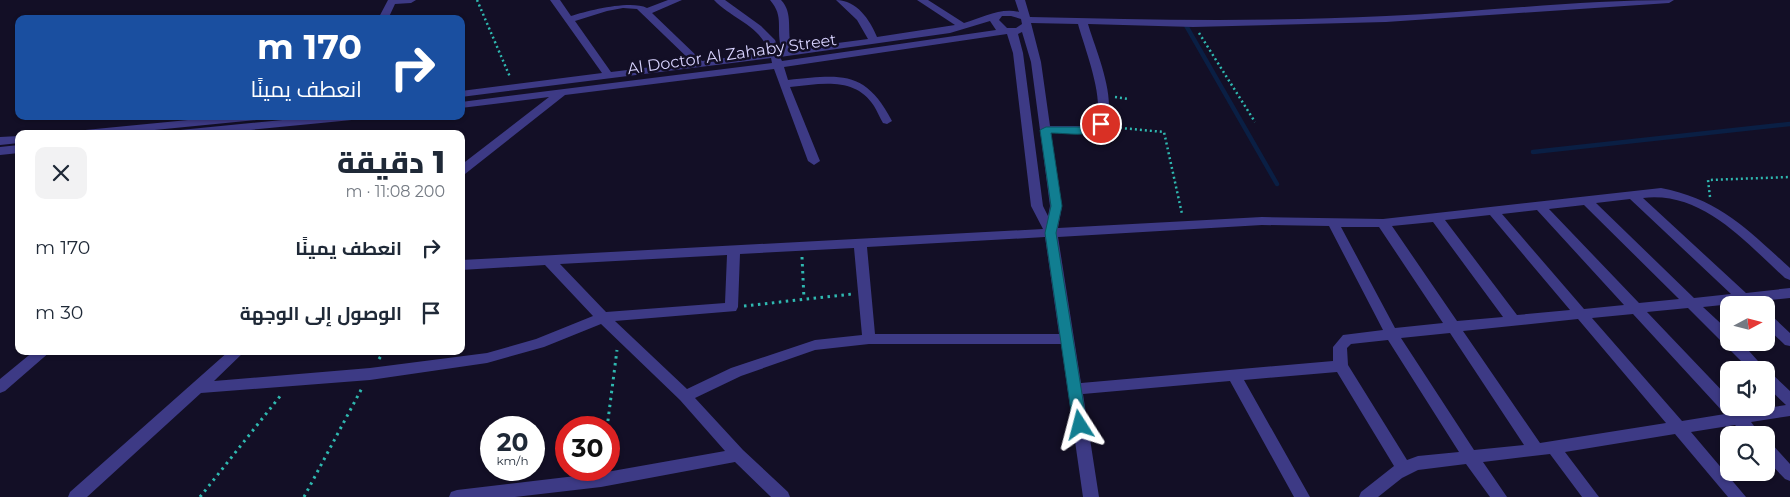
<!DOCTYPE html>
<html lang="ar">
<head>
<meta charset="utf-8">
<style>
  :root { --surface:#fff; --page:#f2f2f3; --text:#1f2937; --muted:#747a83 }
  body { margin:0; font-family:Montserrat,Cairo,sans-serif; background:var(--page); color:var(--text); direction:rtl; height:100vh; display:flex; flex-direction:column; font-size:19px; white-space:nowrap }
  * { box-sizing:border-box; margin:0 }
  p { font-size:16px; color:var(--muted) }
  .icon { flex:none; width:28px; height:28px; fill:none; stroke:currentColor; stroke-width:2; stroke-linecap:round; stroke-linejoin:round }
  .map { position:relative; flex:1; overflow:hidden; direction:ltr }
  .panel { position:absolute; left:15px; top:130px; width:450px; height:225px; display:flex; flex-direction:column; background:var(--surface); border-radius:10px; box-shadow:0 1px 4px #0004; direction:rtl }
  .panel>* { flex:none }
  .guide { position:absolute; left:15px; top:15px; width:450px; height:105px; border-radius:10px; box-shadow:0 1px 4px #0004; direction:rtl; background:#1a4fa0; color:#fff; overflow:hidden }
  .needle { width:32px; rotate:83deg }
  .controls { position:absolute; left:1720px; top:296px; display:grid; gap:10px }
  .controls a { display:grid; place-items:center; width:55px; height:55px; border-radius:10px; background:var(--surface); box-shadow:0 1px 4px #0004; font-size:25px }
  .speed { position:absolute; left:480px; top:416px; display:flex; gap:10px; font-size:25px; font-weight:700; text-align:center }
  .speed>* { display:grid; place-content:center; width:65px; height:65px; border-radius:50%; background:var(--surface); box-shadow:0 1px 4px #0004; line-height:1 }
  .speed small { font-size:12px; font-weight:400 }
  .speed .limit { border:8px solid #d22; background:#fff; color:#111 }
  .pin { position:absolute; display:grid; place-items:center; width:42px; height:42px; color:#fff; margin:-21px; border:2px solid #fff; border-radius:50%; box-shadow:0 1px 5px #0007 }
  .me { position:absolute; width:55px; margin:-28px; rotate:351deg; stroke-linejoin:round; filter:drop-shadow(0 0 4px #0008) }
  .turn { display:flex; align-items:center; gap:18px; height:105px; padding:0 20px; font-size:22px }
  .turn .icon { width:65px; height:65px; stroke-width:2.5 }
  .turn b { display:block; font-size:35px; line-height:42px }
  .round { display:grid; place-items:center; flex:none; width:52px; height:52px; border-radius:10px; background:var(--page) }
  .headline { display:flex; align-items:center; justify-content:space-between; height:85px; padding:0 20px }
  h1 { font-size:30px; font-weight:800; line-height:38px }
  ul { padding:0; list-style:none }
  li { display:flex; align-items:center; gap:15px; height:65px; padding:0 20px }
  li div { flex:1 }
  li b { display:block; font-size:19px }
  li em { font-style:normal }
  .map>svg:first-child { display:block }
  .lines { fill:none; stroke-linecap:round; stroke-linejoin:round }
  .stream { stroke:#0a1f44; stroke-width:4.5 }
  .path-far1 { stroke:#2fb8b0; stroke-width:2.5; stroke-dasharray:2 3; stroke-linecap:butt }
  .path { stroke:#2fb8b0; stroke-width:3; stroke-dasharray:2.5 4.5; stroke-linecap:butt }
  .minor { fill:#3d3a85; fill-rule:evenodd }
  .route { fill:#117e91; stroke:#0b525e }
  .labels { text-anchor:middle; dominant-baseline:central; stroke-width:5; stroke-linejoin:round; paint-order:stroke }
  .street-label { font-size:16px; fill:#d9d4ff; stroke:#130f26 }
</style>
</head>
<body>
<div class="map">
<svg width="1790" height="497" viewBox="0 0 1790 497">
  <rect width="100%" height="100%" fill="#130f26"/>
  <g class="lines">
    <path class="stream" d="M1184 22 1277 184
      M1533 152 1790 124"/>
    <path class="path-far1" d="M477 0 510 77
      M1199 33 1255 122
      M1115 97 1129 99
      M1110 127 1164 132 1182 214
      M1710 197 1708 180 1790 177"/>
    <path class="path" d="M802 257 804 299
      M744 306 852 294
      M379 359 384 351
      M607 428 617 350
      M200 497 281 395
      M304 497 362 388"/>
    <path class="minor" d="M388 0H416L411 3 395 4 388 19H378Z
      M550 0H560L571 16C590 10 631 0 647 8L668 0H682L652 13 702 61 769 52C760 25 732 19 714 0H725L761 26 775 40 779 51H782C775 29 785 17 770 0H781C794 13 786 32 792 49L868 39 857 20 836 0C857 0 870 20 877 37L955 25 917 0H928L964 23C982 18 1001 7 1019 12L1015 0H1025L1030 17C1149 20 1267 22 1386 16 1482 12 1578 0 1674 0L1669 3 1386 22 1193 27 1088 24C1095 49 1124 112 1099 131L1051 133 1062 206 1058 228 1262 217 1383 219 1661 188C1719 199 1748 230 1790 268V280L1785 278C1745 242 1703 191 1643 198L1746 293 1790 288V298L1752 302 1746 305 1741 303 1703 307 1729 331V342H1741L1766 370H1750L1688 308 1647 312 1729 398V408H1737L1741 412 1786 405 1766 386V371L1771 373 1790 391V416L1751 422 1761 435H1745L1735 425 1691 432 1746 497H1728L1675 434 1565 452 1599 497H1582L1550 454 1483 462 1507 497H1490L1466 464 1418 470 1402 478 1378 497H1359L1361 492 1394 466 1337 372 1244 380 1310 497H1294L1230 381 1083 394 1099 497H1083L1061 344H869L815 350 741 376 695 398 743 450 788 492 790 497H771L735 462 601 487 515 497H449L451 492 457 490 601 473 725 451 680 400 601 324 544 347 487 363 370 380 201 393 87 497H68L70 492 229 351H245L214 381 370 368 487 353 536 339 593 316 545 265 461 270V260L1043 229 1031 206 1013 53 1007 34 784 67 788 80C840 75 865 69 892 121L887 124 883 123C880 118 877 111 874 106 855 76 820 84 790 87L820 161 814 165 808 161 774 69 565 95 465 174 461 175V165L549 97 461 108V102L772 63 771 58 461 97V91L602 73ZM623 8 637 9 692 62 611 72 575 21 607 11ZM1002 16H1011L1021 19 1022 24 1016 28H1007L999 20ZM990 21 996 30 782 61 780 57 950 33ZM1031 23 1078 24C1083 44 1110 110 1092 126H1050L1041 62ZM1022 32 1031 62 1050 206 1048 216 1043 206 1023 53 1018 34ZM1630 199 1731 294 1694 298 1596 203ZM1584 205 1679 299 1639 303 1549 209ZM1537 210 1624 305 1584 309 1502 214ZM1490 215 1570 310 1517 315 1445 220ZM1433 222 1503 317 1457 321 1392 226ZM1262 225 1329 226 1383 330 1343 335 1333 347V361L1081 383 1058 237ZM1341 227H1379L1443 323 1395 328ZM1045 237 1059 334H875L867 247ZM854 248 862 335 815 340 731 368 687 389 615 321 736 311 738 307 740 254ZM727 255 725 303 606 312 560 264ZM1633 314 1725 414 1682 421 1592 318ZM1578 319 1666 423 1540 443 1463 331ZM1450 333 1524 445 1474 450 1401 338ZM1388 340 1459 452 1418 456 1407 460 1348 365 1347 348 1351 344Z
      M229 116H272L267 119 114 134H70L75 131Z
      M324 116H367L362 119 209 134H165L170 131Z
      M19 136V143L0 145V137Z
      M19 145V153L0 155V147Z
      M1766 314 1771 315 1790 333V346L1785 345 1766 327Z
      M34 351H51L5 391 0 393V379Z
      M1766 442 1771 443 1790 464V481L1785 479 1766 459Z"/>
  </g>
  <path class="route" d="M1101 120 1106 124C1095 139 1068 133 1051 133L1062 206 1056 233 1087 425 1085 429 1080 430 1075 429 1073 425 1045 233 1051 206 1040 130 1046 127H1090Z"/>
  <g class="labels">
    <g class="street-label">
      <text transform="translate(732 54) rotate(-8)">Al Doctor Al Zahaby Street</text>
    </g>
  </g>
</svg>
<div class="controls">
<a><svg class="needle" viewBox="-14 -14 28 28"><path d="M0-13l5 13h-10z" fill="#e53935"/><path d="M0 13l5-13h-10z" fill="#747a83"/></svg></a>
<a><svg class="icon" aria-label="sound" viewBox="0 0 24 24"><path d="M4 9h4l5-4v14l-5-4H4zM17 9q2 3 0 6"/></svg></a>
<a><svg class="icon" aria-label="search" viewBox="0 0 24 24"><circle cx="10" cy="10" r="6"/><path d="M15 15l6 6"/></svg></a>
</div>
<div class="speed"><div>20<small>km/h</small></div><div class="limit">30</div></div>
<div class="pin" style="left:1101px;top:124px;background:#d93025"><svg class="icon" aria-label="arrive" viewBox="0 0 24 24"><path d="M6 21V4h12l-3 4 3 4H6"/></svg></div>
<svg class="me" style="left:1080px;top:425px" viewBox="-20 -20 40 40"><path d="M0-17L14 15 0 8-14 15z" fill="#117e91" stroke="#fff" stroke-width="4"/></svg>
<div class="guide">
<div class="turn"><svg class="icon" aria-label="right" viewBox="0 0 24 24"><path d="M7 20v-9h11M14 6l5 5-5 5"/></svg><div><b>170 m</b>انعطف يمينًا</div></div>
</div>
<section class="panel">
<div class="headline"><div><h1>1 دقيقة</h1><p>200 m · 11:08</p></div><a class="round"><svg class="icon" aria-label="close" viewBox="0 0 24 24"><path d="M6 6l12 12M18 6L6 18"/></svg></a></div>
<ul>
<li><svg class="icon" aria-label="right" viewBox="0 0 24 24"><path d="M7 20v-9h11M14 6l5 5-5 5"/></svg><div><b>انعطف يمينًا</b></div><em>170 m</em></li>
<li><svg class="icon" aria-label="arrive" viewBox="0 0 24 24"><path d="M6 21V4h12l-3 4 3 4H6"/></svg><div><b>الوصول إلى الوجهة</b></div><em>30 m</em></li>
</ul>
</section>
</div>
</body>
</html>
